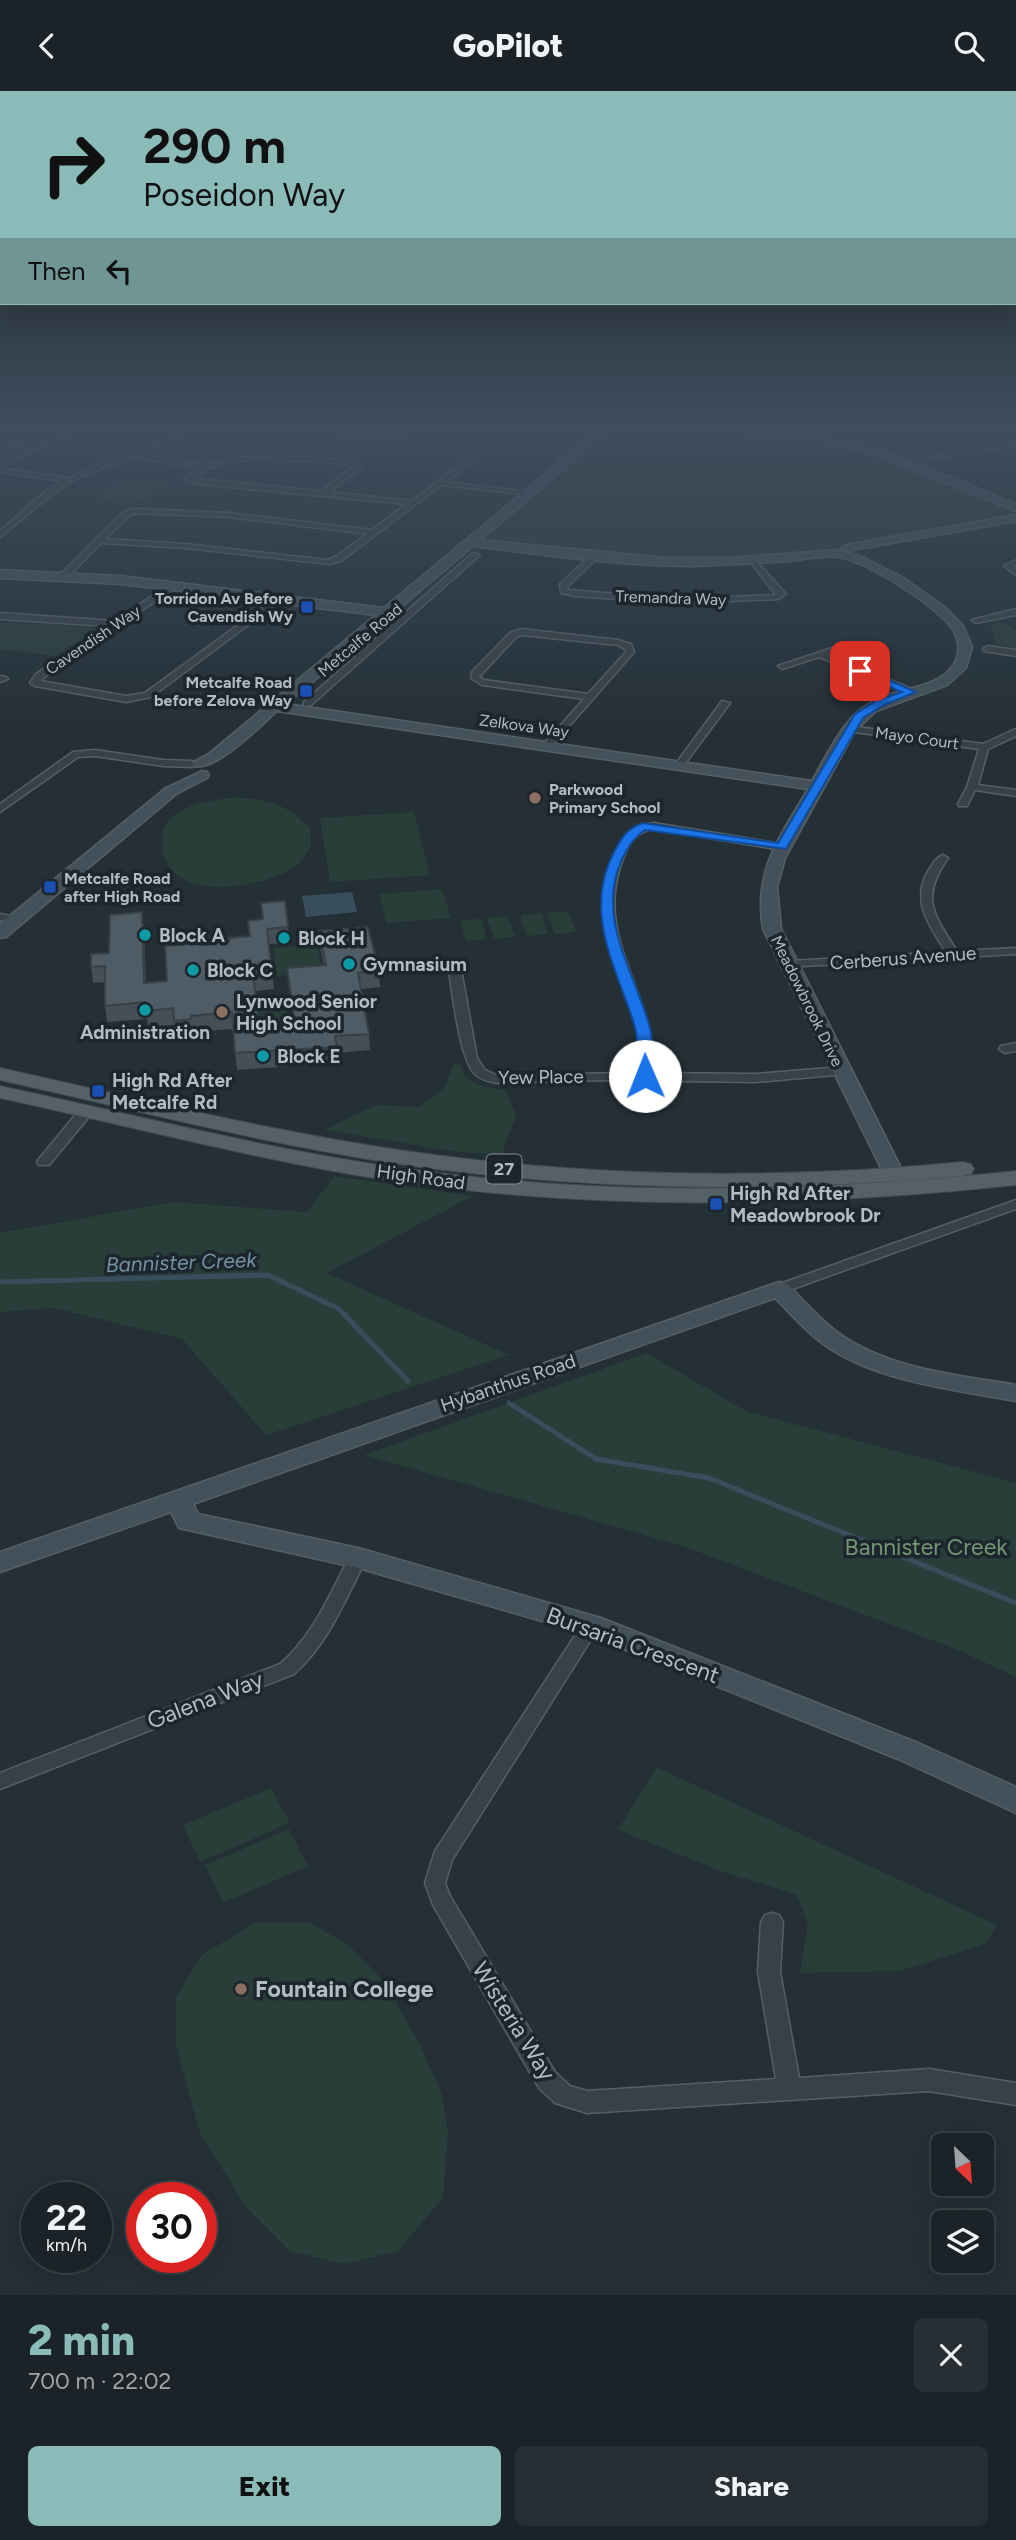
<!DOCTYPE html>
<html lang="en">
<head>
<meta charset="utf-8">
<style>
  :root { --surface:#1b2328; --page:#282f34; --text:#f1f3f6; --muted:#a0a4a8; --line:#394045; --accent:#8bbbb9 }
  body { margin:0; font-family:Figtree,sans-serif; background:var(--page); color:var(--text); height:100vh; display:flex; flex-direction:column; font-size:26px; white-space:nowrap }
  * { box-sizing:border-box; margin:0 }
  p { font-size:23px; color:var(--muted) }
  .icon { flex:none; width:38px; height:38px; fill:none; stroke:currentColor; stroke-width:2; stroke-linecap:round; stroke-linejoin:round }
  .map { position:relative; height:2204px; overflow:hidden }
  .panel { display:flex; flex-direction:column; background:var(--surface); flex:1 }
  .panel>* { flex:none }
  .guide { position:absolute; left:0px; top:0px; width:1017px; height:214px; box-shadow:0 7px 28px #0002,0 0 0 2px var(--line); background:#8bbbb9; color:#111; overflow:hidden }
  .needle { width:46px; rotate:155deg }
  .tools { position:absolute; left:931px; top:2042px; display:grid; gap:14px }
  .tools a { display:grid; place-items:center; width:63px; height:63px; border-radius:10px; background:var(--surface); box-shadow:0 7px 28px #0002,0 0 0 2px var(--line); font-size:35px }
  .speed { position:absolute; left:21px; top:2091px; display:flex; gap:14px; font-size:35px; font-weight:700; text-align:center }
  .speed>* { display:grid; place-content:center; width:91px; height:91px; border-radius:50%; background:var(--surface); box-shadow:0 7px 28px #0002,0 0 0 2px var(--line); line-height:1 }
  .speed small { font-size:18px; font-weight:400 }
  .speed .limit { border:10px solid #d22; background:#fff; color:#111 }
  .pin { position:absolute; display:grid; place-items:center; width:60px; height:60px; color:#fff; margin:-30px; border-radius:14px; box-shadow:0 4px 10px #0006 }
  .me { position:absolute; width:77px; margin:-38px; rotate:359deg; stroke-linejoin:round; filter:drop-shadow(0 0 5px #0008) }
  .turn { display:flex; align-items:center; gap:24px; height:147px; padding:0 28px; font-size:32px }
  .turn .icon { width:91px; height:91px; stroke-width:2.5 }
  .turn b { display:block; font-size:49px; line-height:60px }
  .then { display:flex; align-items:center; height:66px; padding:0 28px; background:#0003; gap:14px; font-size:26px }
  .round { display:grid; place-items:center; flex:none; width:74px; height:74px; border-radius:10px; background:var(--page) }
  .overview { display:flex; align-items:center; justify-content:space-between; height:119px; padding:0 28px }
  h1 { font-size:42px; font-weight:800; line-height:52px; color:var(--accent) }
  .cta { display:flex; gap:14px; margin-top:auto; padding:14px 28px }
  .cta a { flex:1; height:80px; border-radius:10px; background:var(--accent); color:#111; font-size:28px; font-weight:800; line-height:80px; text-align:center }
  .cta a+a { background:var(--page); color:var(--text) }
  header { display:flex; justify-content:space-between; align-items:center; height:91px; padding:0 28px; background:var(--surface); font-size:32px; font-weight:800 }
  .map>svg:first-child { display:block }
  .green { fill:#293d39 }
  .water { fill:#394e5c }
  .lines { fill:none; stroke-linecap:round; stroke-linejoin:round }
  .stream { stroke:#394e5c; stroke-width:5 }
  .street-casing { stroke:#555f65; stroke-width:3 }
  .secondary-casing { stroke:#555f65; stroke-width:3 }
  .primary-casing { stroke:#404a50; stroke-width:2 }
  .street { fill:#374147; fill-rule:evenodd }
  .secondary { fill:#45515a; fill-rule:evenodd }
  .primary { fill:#556067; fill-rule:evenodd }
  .wall { fill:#444f57 }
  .shaded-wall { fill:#374047 }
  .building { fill:#4f5c65; stroke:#374047; stroke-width:2 }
  .route { fill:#1a73e8; stroke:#114b97; stroke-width:2 }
  .transit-dot { fill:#1a4fb4; stroke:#1c262c; stroke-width:2.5 }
  .education-dot { fill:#8d6e63; stroke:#1c262c; stroke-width:2.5 }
  .culture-dot { fill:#0f9aa8; stroke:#1c262c; stroke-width:2.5 }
  .labels { text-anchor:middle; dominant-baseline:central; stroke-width:7; stroke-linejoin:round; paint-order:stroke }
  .far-poi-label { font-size:16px; font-weight:bold; fill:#b2bcc3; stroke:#1c262c; text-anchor:end }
  .far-street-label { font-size:16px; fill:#b2bcc3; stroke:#1c262c }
  .shield { fill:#1c262c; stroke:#858f96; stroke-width:2 }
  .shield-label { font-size:18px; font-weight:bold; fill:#b2bcc3 }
  .poi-label { font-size:19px; font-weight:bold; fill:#b2bcc3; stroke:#1c262c; text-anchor:start }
  .street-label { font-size:19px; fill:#b2bcc3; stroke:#1c262c }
  .water-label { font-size:21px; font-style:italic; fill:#7592a4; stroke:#1c262c }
  .near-park-label { font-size:23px; fill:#739674; stroke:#1c262c }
  .near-street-label { font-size:23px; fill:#b2bcc3; stroke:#1c262c }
  .near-poi-label { font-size:23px; font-weight:bold; fill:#b2bcc3; stroke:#1c262c; text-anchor:start }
</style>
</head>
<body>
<header><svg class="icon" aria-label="back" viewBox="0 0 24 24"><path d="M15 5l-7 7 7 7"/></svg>GoPilot<svg class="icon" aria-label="search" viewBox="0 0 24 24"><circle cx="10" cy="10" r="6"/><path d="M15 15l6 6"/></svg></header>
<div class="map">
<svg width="1016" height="2204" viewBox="0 0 1016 2204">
  <rect width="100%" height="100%" fill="#242f36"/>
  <path class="green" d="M620 335H682L813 348 865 358 1012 418 1016 420V425L846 455 836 454 813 462 752 468H674L485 448 491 435 607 340Z
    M125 388 171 392C137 415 135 419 95 405Z
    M999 530 1016 539V558L996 553 990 532Z
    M0 531 91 536 95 538 55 565 0 558Z
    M235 706C271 710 284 711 310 737L311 755C306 762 302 771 295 776 266 794 207 806 177 784 169 778 163 766 162 757 157 715 204 711 235 706Z
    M414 721 430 784 330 791 320 727Z
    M442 798 451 827 386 832 379 803Z
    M568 820 576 841 555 843 547 822Z
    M541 822 548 843 527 845 520 824Z
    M508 825 515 846 494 848 487 827Z
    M481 828 487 848 466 850 460 829Z
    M317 854 323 882 277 885 273 857Z
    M287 905 293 945 262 939 258 907Z
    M453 973H460C464 992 488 998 506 999L516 1025 501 1065 443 1059 324 1039 376 1014 419 1016 445 997Z
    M334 1085 473 1105 327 1182 509 1264 266 1344 182 1248 54 1217 0 1221V1142L172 1111 307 1121Z
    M647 1262 746 1320 1016 1392V1586L958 1559 683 1455 364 1364Z
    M656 1676 997 1834 985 1853 900 1880 800 1882 808 1834 797 1804 718 1779 618 1739Z
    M271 1697 290 1732 200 1771 183 1734Z
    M289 1738 308 1775 223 1812 205 1774Z
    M309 1831 347 1853 384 1890 420 1953 442 2004 448 2042 443 2107 398 2160 345 2173 290 2160 245 2115 200 2042 176 1955V1905L203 1863 255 1832Z"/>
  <path class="water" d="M352 801 357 821 306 826 302 805Z"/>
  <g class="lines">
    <path class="stream" d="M0 1191 268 1184 339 1218 408 1290
      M509 1312 596 1368 709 1387 1016 1512"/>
    <g class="street-casing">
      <path id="street" d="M85 335H94L0 374V370L31 357 0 353V349L38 354Z
        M194 335H203L138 363 205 374 239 366 287 365 347 369 361 376 330 401 412 410 484 356 483 353 248 341 218 335 477 348 487 350 491 356 446 391 534 402 530 404 441 394 341 470 329 473 186 457 101 452 66 488H60V484L124 420 136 418 229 422 372 439 406 413 196 393 184 388 198 377 131 366 71 390 49 406 0 446V440L43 402 62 390 0 381V377L68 387ZM287 369 346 373 353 376 321 400 193 387C219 366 254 368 287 369ZM136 422 229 426 367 443 335 466 328 469 186 453 105 448 130 424Z
        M907 335H922L919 337Z
        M1016 350V354L905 373 902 371Z
        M473 462 480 464 310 615H304V611Z
        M592 463 599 465 567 496 568 499 682 508 776 504 750 470 754 468 786 503 778 508 682 512 574 505 561 502 560 493Z
        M1016 469V474L1013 475 1016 478V484L1004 475Z
        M170 493 177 495 43 587 41 590 126 605 145 602 275 507 282 509 151 606 126 611 35 595 30 592 36 583 108 535 0 528V522L115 530Z
        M1016 518V524L976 532 972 529Z
        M521 538 618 549 631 553 634 561 549 658H543V654L584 608 482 594 471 587 472 581 510 542ZM522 544 617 554 624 557 626 561 588 603 484 589 479 586 516 546Z
        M847 552 850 553V557L828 564 914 599V603H908L819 566 782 578 778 575Z
        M987 555 1016 559V565L984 560 983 558Z
        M0 585 6 586 8 588 0 591Z
        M722 610 730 612 681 678H675V674Z
        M850 635 983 653 1016 638V645L988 658 978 694 1016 699V705L975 699 967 715H959L958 713 967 696 979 658 847 640V636Z
        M95 659 163 669 192 670 197 673 192 676 163 675 95 665 78 666 0 721V713L73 661Z
        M654 732 782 753 787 756 782 759 654 738C637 740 630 751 624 765 597 831 634 877 649 938 653 952 652 967 651 982L755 983 841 976 847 980 846 983 755 991 605 989 496 992C489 990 481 989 476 984 459 970 452 897 448 873L454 869 460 873 477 967 485 979 496 984 639 982C639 967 640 953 637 939 622 873 584 833 615 763 623 744 633 734 654 732Z
        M943 764 948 767C920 807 933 823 957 860L1016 857V863L786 876V872L790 870 946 861C931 837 912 813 926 784 930 777 935 767 943 764Z
        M0 823 22 827 24 829 18 832 0 829Z
        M1016 952V960L1005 962 999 958 1001 955Z
        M87 1015 92 1016 94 1019 92 1022 49 1074H39L37 1071 39 1068 82 1016Z
        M1016 1109V1118L784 1201H774L772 1198 774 1195Z
        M358 1461 364 1462 367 1467C345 1508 329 1552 294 1583L0 1698V1682L280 1573C315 1543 330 1501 352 1462Z
        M591 1527 597 1529 600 1534 597 1539 452 1769 445 1792 450 1805 555 1981 570 1995 587 2000 776 1988 758 1881 761 1831 765 1824 772 1822 779 1824 783 1831 780 1881 799 1987 929 1978 1016 1992V2014L929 2000 587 2022 555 2012 539 1997 433 1814 425 1792 435 1760 585 1529Z"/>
    </g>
    <g class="secondary-casing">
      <path id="secondary" d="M603 335H614L480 449 665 467H729L838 459 860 465 902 486 947 518 963 535 972 556 966 577 947 594 876 620 855 640 785 767 777 796 781 838 912 1099 909 1103H895L892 1099 763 838C753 779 780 746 808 698L277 620C260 635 217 680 194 675L192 672 210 662 376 524 121 493 0 487V479L121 485 384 517ZM473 455C546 464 620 475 695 475 727 474 759 472 790 470 805 468 823 464 838 466 865 469 939 516 953 539 959 549 960 559 956 569 946 595 904 597 882 606 845 621 831 657 812 690L286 613 389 526 395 525 396 520Z
        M690 335C749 335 815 339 871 356 920 371 968 394 1016 413V420L865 360 813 350 695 338Z
        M1016 424V430L847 460 841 457 847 454Z
        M202 680 207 681 209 684 207 687 176 703 6 846 0 847V833L166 697Z
        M779 1191 787 1193C803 1209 819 1227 837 1241 887 1278 957 1284 1016 1294V1310C954 1299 873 1290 822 1252 804 1239 790 1222 775 1207L193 1413 198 1423 358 1457 601 1527 918 1652 1016 1696V1722L898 1668 584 1542 358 1477 188 1439 179 1437 171 1421 0 1481V1461Z"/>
    </g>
    <g class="primary-casing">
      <path id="primary" d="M0 977C145 1009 288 1045 435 1064 611 1087 787 1088 963 1071L971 1073 974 1078 971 1083 963 1085C787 1101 611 1100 435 1078 288 1059 144 1021 0 989Z
        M0 995C131 1023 261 1057 394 1076 601 1106 808 1102 1016 1080V1094C808 1116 601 1120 393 1090 261 1070 131 1035 0 1007Z"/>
    </g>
    <use href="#street" class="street"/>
    <use href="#secondary" class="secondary"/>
    <use href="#primary" class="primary"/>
  </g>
  <path class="wall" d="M248 830 288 836 290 852 269 853 274 898 255 900 260 937 294 935 287 877 324 874 320 856 319 840 379 880 380 896 361 898 369 943 370 959 337 962 338 972 237 979 233 938 193 941V944L176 946 174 934 148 936 147 928 107 931 105 915V891L93 892 91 876 109 862 144 837 146 892 167 890 229 850 249 845Z"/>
  <path class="shaded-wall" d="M142 821 144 837 146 908 144 892Z"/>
  <path class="building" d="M285 810 288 836 267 838 272 882 253 884 260 937 295 934 287 877 326 874 319 840 368 836 379 880 358 882 369 943 335 945 337 956 235 962 232 921 191 925V928L174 930 173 917 146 920 145 911 105 915V875L91 876V863L109 862 110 824 142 821 144 892 167 890 165 855 229 850V847L250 845 248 830 263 828 261 812Z"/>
  <linearGradient id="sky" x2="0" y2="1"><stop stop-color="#141a1e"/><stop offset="0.52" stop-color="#3f4d5d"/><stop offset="1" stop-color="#3f4d5d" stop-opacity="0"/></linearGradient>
  <rect width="1016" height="644" fill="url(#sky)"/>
  <path class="route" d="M857 578H864L916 601 884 614 863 627 786 758 645 739C633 747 628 756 622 768 595 827 635 881 650 937 654 952 652 970 652 985L645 990 640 989C633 973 640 952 635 936 617 877 582 822 614 761 621 748 627 737 643 732L778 752 855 623 877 609 902 601 857 582Z"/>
  <g class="transit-dot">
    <rect x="300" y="509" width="14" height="14" rx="3.5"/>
    <rect x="299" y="593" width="14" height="14" rx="3.5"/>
    <rect x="43" y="789" width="14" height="14" rx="3.5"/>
    <rect x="91" y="993" width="14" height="14" rx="3.5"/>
    <rect x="709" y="1106" width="14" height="14" rx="3.5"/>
  </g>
  <g class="education-dot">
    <circle cx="535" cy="707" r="7"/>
    <circle cx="222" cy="921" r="7"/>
    <circle cx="241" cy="1898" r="7"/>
  </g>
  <g class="culture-dot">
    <circle cx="145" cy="844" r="7"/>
    <circle cx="284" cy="847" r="7"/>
    <circle cx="349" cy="873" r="7"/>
    <circle cx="193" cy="879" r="7"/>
    <circle cx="145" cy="919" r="7"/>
    <circle cx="263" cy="965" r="7"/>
  </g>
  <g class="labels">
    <g class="far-poi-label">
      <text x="293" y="507">Torridon Av Before<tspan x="293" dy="18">Cavendish Wy</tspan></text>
      <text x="292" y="591">Metcalfe Road<tspan x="292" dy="18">before Zelova Way</tspan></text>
      <text x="549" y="698" text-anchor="start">Parkwood<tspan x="549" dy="18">Primary School</tspan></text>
      <text x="64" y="787" text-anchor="start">Metcalfe Road<tspan x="64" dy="18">after High Road</tspan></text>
    </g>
    <g class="far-street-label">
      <text transform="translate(671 507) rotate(2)">Tremandra Way</text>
      <text transform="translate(93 549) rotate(-34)">Cavendish Way</text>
      <text transform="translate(360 549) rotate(-40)">Metcalfe Road</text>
      <text transform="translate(524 635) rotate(8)">Zelkova Way</text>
      <text transform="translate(917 647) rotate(8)">Mayo Court</text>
      <text transform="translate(807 910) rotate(64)">Meadowbrook Drive</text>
    </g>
    <rect class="shield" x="486.5" y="1063.5" width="35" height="29" rx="5"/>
    <g class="shield-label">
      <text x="504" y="1078">27</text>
    </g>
    <g class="poi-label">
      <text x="159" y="844">Block A</text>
      <text x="298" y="847">Block H</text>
      <text x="363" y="873">Gymnasium</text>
      <text x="207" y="879">Block C</text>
      <text x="236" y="910">Lynwood Senior<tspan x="236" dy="22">High School</tspan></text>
      <text x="145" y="941" text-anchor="middle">Administration</text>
      <text x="277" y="965">Block E</text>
      <text x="112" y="989">High Rd After<tspan x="112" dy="22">Metcalfe Rd</tspan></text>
      <text x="730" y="1102">High Rd After<tspan x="730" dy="22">Meadowbrook Dr</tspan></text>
    </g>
    <g class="street-label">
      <text transform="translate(903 867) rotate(-4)">Cerberus Avenue</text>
      <text transform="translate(541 986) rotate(-1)">Yew Place</text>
      <text transform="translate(421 1086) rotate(8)">High Road</text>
      <text transform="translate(508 1292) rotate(-19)">Hybanthus Road</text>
    </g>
    <g class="water-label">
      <text transform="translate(181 1171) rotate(-2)">Bannister Creek</text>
    </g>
    <g class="near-park-label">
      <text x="926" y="1456">Bannister Creek</text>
    </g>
    <g class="near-street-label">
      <text transform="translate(633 1554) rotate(20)">Bursaria Crescent</text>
      <text transform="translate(205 1609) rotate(-21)">Galena Way</text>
      <text transform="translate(514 1930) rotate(58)">Wisteria Way</text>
    </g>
    <g class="near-poi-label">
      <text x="255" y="1898">Fountain College</text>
    </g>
  </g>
</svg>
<div class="tools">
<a><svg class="needle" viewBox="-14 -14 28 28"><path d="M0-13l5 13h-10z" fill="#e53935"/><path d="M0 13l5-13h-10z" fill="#a0a4a8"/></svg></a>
<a><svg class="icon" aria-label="layers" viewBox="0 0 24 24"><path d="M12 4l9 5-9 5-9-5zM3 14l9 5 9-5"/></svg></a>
</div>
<div class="speed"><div>22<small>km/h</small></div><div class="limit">30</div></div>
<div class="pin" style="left:860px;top:580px;background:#d93025"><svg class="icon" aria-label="arrive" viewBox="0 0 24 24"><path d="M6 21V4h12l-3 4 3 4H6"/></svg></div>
<svg class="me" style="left:645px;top:985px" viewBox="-20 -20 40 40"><circle r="19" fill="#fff"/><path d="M0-13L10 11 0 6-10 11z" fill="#1a73e8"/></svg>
<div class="guide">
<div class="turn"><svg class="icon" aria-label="right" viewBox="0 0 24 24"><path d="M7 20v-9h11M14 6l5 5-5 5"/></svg><div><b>290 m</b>Poseidon Way</div></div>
<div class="then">Then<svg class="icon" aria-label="left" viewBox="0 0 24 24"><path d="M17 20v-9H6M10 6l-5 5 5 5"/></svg></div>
</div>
</div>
<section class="panel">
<div class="overview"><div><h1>2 min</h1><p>700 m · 22:02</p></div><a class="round"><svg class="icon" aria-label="close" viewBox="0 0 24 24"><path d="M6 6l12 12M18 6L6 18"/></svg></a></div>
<div class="cta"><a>Exit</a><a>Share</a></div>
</section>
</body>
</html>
